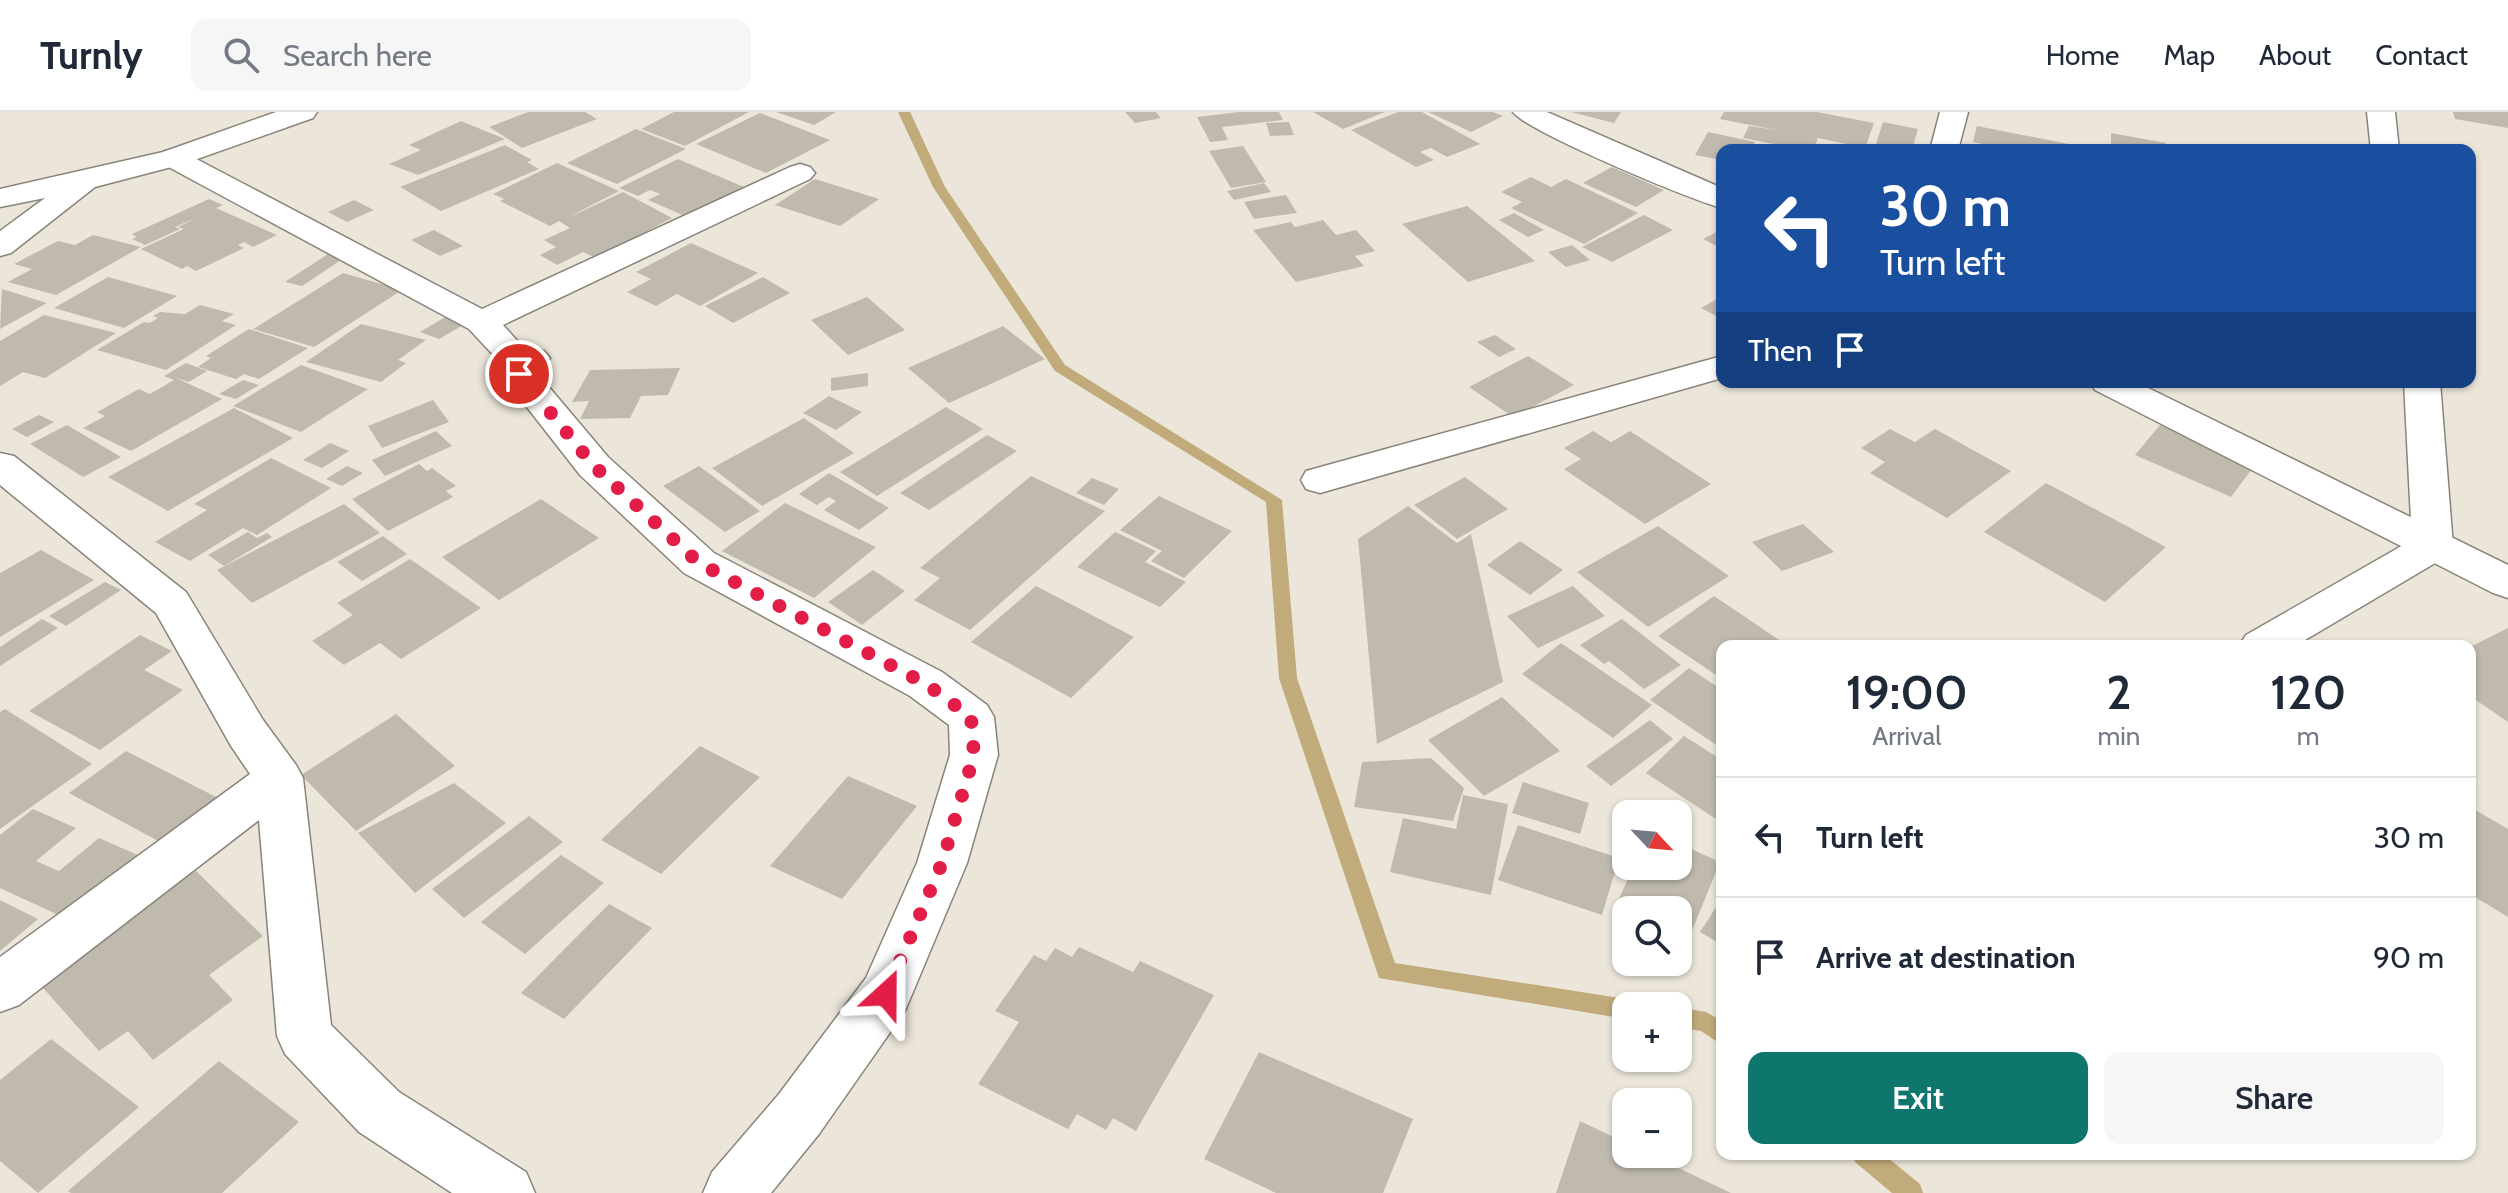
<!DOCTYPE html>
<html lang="en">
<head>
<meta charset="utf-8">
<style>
  :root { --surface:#fff; --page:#f6f6f7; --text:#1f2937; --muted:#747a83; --line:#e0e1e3; --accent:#0f766e }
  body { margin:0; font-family:Cabin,sans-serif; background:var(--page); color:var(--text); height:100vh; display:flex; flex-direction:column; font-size:30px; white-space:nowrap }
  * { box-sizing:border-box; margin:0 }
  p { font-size:26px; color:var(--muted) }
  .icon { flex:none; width:44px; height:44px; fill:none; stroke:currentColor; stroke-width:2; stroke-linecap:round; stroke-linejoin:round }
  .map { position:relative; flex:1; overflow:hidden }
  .drawer { position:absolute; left:1716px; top:528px; width:760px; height:520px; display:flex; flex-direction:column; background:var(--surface); border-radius:16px; box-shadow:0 2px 6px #0004 }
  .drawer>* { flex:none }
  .top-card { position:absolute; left:1716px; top:32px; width:760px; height:244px; border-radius:16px; box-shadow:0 2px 6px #0004; background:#1a4fa0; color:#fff; overflow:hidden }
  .needle { width:52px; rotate:116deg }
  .tools { position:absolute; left:1612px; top:688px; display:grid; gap:16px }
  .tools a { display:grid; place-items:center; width:80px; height:80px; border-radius:16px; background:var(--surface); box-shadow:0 2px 6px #0004; font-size:40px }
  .pin { position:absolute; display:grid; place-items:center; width:68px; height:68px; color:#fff; margin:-34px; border:4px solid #fff; border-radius:50%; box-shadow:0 2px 8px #0007 }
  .me { position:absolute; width:88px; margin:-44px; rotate:24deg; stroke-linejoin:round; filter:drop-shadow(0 0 6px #0008) }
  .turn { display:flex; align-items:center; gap:28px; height:168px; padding:0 32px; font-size:36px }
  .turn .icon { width:104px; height:104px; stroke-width:2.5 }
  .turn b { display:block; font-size:56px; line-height:68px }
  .then { display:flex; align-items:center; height:76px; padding:0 32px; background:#0003; gap:16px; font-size:30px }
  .eta { display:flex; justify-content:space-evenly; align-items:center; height:136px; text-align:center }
  .eta b { font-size:48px; font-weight:600; line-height:56px }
  .button { display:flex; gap:16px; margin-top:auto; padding:16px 32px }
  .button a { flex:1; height:92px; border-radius:16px; background:var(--accent); color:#fff; font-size:32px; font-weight:600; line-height:92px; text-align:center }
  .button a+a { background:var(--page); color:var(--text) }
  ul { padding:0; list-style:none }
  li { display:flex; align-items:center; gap:24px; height:120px; padding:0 32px; border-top:2px solid var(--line) }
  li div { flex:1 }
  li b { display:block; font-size:30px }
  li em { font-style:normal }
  header { display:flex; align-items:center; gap:48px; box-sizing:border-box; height:112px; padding:0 40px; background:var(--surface); border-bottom:2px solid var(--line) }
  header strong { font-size:38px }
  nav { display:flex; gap:44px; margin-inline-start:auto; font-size:28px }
  .search { width:560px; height:72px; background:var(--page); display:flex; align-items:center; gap:20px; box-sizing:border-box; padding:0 28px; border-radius:16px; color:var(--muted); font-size:30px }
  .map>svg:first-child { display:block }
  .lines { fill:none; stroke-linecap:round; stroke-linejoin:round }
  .stream { fill:#c1ab7b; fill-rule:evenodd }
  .building { fill:#c0baae }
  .minor-casing { stroke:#898479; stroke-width:3 }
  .tertiary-casing { stroke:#898479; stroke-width:3 }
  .minor { fill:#fff; fill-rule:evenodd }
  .tertiary { fill:#fff; fill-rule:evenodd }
  .route { stroke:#e11d48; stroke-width:14; stroke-dasharray:0 25.2 }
</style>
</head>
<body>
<header>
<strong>Turnly</strong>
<div class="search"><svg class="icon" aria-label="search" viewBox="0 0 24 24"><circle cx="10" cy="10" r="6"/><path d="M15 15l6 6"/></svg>Search here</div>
<nav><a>Home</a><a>Map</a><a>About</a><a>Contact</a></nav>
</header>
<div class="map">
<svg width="2508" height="1081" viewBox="0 0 2508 1081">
  <rect width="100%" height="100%" fill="#ece6da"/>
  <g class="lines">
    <path class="stream" d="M898 0H910L945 75 1065 253 1282 388 1297 566 1395 851 1626 887 1634 890 1636 894H1626V907L1379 866 1279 566 1266 390 1055 259 933 75Z
      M1678 895 1706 900 1722 909V933L1701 919 1678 915Z
      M1852 1042H1883L1920 1072 1923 1081H1892L1855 1050Z"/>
  </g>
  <path class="building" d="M528 0H585L597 7 522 36 489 15Z
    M674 0H749L685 34 641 17Z
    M776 0H836L814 13Z
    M1125 0H1156L1161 6 1135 11Z
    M1239 0H1279L1283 8 1222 15 1228 28 1210 30 1197 5Z
    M1313 0H1385L1343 17Z
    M1398 0H1422L1480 32 1447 45 1431 36 1420 40 1434 48 1416 55 1351 18Z
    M1428 0H1493L1503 4 1471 20Z
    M1571 0H1621L1614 11Z
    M1724 0H1817L1874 11 1865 36 1818 26 1813 38H1804L1743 26 1749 14 1776 18 1720 7Z
    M2453 0H2508V16L2455 7Z
    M760 1 830 28 766 61 696 32Z
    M461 9 505 27 418 63 389 52 421 38 409 33Z
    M1289 10 1294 23 1270 24 1266 11Z
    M1883 10 1918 17 1912 38H1874Z
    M1977 14 2079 34 2078 38H2012L1973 30Z
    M636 17 686 37 617 72 567 51Z
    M1708 20 1755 30 1751 38H1722V48L1695 43Z
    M2111 21 2166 31V38H2111Z
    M505 33 532 48 527 50 539 57 441 99 400 75Z
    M1243 34 1266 70 1231 76 1209 39Z
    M678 47 744 75 687 105 648 88 660 82 650 78 638 84 619 76Z
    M557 51 619 79 565 107 623 80 672 106 596 146 583 140 557 153 540 143 556 135 544 128 570 116 559 109 550 114 500 89 504 87 493 82Z
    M1612 55 1664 78 1636 95 1583 71Z
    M1531 65 1551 75 1566 67 1638 101 1584 132 1511 96 1522 90 1501 80Z
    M815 67 879 87 840 114 775 93Z
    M1264 71 1271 80 1234 88 1227 79Z
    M1286 83 1297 101 1254 107 1244 90Z
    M209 87 223 93 216 96 277 123 253 135 244 130 238 133 244 136 196 159 187 154 182 157 141 137 184 117 178 115 198 105 175 115 180 117 145 133 132 127 137 125 132 122Z
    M354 88 374 98 347 110 328 100Z
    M1467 94 1535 149 1468 170 1402 112Z
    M1514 101 1544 118 1528 125 1499 108Z
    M1644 103 1673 118 1612 150 1582 135Z
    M1323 108 1336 123 1356 118 1375 139 1355 144 1364 154 1296 170 1253 118 1291 110 1295 115Z
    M1722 117V137L1703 127Z
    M434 118 463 134 440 144 411 128Z
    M93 123 141 135 56 183 8 170 32 157 14 152 58 129 75 133Z
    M691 131 758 161 700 194 677 182 656 194 627 180 651 167 636 160Z
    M1572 133 1590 148 1566 155 1548 140Z
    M328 142 344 146 302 174 285 170Z
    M343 161 402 178 314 235 253 217Z
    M108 165 177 184 124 216 54 196Z
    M763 165 790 181 733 211 705 194Z
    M2 177 47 191 0 217Z
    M1722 184V207L1701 196Z
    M867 185 905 218 848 243 811 208Z
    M200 193 234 202 222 209 236 213 166 258 97 238 144 210 150 211 158 206 153 204 160 200 185 202Z
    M44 203 116 221 45 266 23 260 0 274V229Z
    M447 204 465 212 439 227 420 220Z
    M361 212 426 228 398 248 406 251 381 270 306 250Z
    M1003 214 1045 247 949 291 908 256Z
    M249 217 308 236 259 267 244 262 236 267 198 255 211 246 206 244Z
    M1495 223 1516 237 1499 245 1477 230Z
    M1528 244 1574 273 1513 305 1469 275Z
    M186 251 207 259 189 270 176 266 222 287 131 339 83 316 105 304 97 300 139 277 150 282 174 268 164 264Z
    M301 253 368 277 301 320 233 294Z
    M680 256 668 283 641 284 630 306 580 307 589 289 572 290 590 258Z
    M868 261V274L831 279V266Z
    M243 268 259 273 236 287 219 282Z
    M829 284 862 300 836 318 803 301Z
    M433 288 449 310 382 336 368 314Z
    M946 295 983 317 877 384 840 360Z
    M234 296 293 326 168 399 108 365Z
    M39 303 54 310 27 325 12 317Z
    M804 306 854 341 762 394 712 356Z
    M67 313 121 345 83 365 30 332Z
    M2160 313 2255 353 2231 385 2135 343Z
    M1890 317 1915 330 1935 317 2011 359 1947 406 1870 361 1885 350 1861 336Z
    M436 319 452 334 385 364 372 348Z
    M1593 319 1611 330 1630 319 1711 372 1645 412 1564 357 1581 347 1564 336Z
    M987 323 1017 339 929 398 900 381Z
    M330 331 349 339 322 356 303 348Z
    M271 346 331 376 257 423 243 416 190 449 155 430 207 398 194 392Z
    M419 352 427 359 432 356 456 374 446 379 453 385 388 419 352 387Z
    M347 354 363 361 342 374 326 367Z
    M699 354 760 399 725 420 663 374Z
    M829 361 889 396 859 418 824 398 836 389 829 385 817 393 799 382Z
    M1031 364 1105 399 970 518 914 488 940 466 920 456Z
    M1465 365 1508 397 1457 427 1414 393Z
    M1092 366 1119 377 1104 393 1076 381Z
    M2046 371 2166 435 2105 490 1984 420Z
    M1159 384 1232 419 1184 466 1151 449 1162 439 1120 418Z
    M541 387 599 426 499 488 442 445Z
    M785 391 876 435 814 486 722 439Z
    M344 392 380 421 252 491 217 458Z
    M1408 394 1457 431 1471 422 1503 570 1377 632 1358 427Z
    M1803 412 1834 440 1782 459 1752 430Z
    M1658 414 1729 464 1648 515 1577 460Z
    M248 420 257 426 267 421 272 425 224 454 208 443Z
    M1115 420 1156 439 1145 450 1186 470 1160 495 1077 455Z
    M383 424 407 442 362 469 337 450Z
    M1520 429 1563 458 1530 483 1487 453Z
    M41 438 94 468 0 525V461Z
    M410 447 481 496 401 547 380 531 344 553 312 529 353 503 337 491Z
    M873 458 905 479 862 513 828 490Z
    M105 470 121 478 66 514 49 504Z
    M1036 474 1134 525 1071 586 971 530Z
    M1573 474 1605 504 1538 536 1507 504Z
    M1714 484 1788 534H1722V567L1658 524Z
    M42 507 58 516 0 554V535Z
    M1622 507 1681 553 1644 577 1609 549 1604 552 1580 533Z
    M2508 516V610L2470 584V535Z
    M140 523 172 539 144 558 183 578 100 638 29 599Z
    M1561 531 1652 593 1613 626 1522 562Z
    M1689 556 1722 578V637L1650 588Z
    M1502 585 1560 639 1484 684 1428 628Z
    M5 597 92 652 0 717V600Z
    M396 602 455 654 356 719 301 663Z
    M1650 608 1673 627 1611 674 1586 654Z
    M1684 624 1722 648V711L1646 661Z
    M700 634 760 665 661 762 601 728Z
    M126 639 218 686 162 731 69 681Z
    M1431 646 1464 676 1453 709 1354 695 1362 650Z
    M848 664 917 694 842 787 770 754Z
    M1523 670 1589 691 1580 722 1512 701Z
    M454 671 506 711 415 781 358 721Z
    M1463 683 1508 692 1491 783 1390 760 1403 706 1456 717Z
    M2470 695 2508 717V805L2470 782Z
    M33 697 76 716 36 749 59 759 99 726 140 744 67 807 0 776V723Z
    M529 704 563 730 464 806 432 777Z
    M1518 713 1619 746 1602 803 1498 768Z
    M1678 731 1720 750 1689 826 1678 821V798H1627L1616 793 1634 754H1678Z
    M561 743 604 771 525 842 481 810Z
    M196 759 263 824 209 863 233 888 153 948 128 919 99 939 36 868Z
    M1722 786V833L1700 820Z
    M0 788 38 807 0 839Z
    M609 792 652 816 564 907 521 881Z
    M1079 835 1133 860 1140 849 1214 883 1136 1019 1113 1006 1106 1018 1077 1002 1068 1017 978 972 1019 910 995 899 1034 843 1046 849 1055 836 1072 845Z
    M51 927 139 995 38 1081 0 1049V968Z
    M1259 940 1413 1007 1383 1081H1276L1204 1047Z
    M219 949 299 1010 222 1081H71L68 1079Z
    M1580 1009 1626 1031V1042H1649L1731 1081H1556Z"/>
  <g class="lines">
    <g class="minor-casing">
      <path id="minor" d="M1940 0H1968L1958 38H1930Z
        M2367 0H2395L2399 38H2371Z
        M173 37 183 40 482 197 790 55 800 52 810 55 815 61 810 67 503 213 521 233 544 239 550 246 538 262 608 345 714 441 942 560 987 593 994 605 998 643 967 751 905 899 819 1022 771 1081H703L712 1060 779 982 866 866 917 751 950 643 949 613 910 584 684 461 580 363 501 262 509 251 497 247 469 217 163 52 158 46 163 40Z
        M1722 244V266L1320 381 1306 377 1301 368 1306 359Z
        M2404 270H2440L2453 434 2447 444 2295 534H2239L2246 523 2412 428Z
        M0 341 14 344 186 480 263 608 296 653 303 666 331 913 399 980 526 1060 535 1081H452L359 1020 285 942 277 924 259 708 19 893 0 900V845L250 662 231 634 156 501 0 373Z"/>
    </g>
    <g class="tertiary-casing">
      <path id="tertiary" d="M276 0H317L313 6 183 52 95 75 11 141 0 144V119L45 86 0 95V77L163 40Z
        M1513 0H1547L1722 76V96C1693 89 1526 19 1513 0Z
        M2090 270H2136L2508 453V486L2493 481 2095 278Z"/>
    </g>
    <use href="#minor" class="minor"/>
    <use href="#tertiary" class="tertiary"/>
  </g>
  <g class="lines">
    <path class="route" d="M519 262 594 354 699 451 926 572 971 605 974 643 942 751 886 882"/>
  </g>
</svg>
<div class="tools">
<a><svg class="needle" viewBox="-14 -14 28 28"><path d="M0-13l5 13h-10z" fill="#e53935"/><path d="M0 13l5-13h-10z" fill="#747a83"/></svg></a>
<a><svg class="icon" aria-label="search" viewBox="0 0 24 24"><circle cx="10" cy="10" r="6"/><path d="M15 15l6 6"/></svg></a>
<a>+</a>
<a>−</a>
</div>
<div class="pin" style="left:519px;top:262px;background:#d93025"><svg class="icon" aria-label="arrive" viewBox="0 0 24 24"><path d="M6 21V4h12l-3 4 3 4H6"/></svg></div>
<svg class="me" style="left:886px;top:882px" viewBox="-20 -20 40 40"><path d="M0-17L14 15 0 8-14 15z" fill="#e11d48" stroke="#fff" stroke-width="4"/></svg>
<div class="top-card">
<div class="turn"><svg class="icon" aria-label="left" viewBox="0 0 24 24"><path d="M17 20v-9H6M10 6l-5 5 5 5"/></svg><div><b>30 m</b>Turn left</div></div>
<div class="then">Then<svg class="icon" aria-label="arrive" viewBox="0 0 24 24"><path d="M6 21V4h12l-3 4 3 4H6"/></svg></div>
</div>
<section class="drawer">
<div class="eta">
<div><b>19:00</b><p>Arrival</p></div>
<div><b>2</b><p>min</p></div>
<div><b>120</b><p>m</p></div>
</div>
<ul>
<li><svg class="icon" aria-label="left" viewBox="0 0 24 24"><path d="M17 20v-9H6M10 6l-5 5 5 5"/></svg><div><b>Turn left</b></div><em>30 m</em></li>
<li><svg class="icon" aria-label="arrive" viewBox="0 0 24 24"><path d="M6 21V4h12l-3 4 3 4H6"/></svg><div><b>Arrive at destination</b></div><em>90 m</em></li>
</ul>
<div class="button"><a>Exit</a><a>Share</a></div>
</section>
</div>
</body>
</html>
